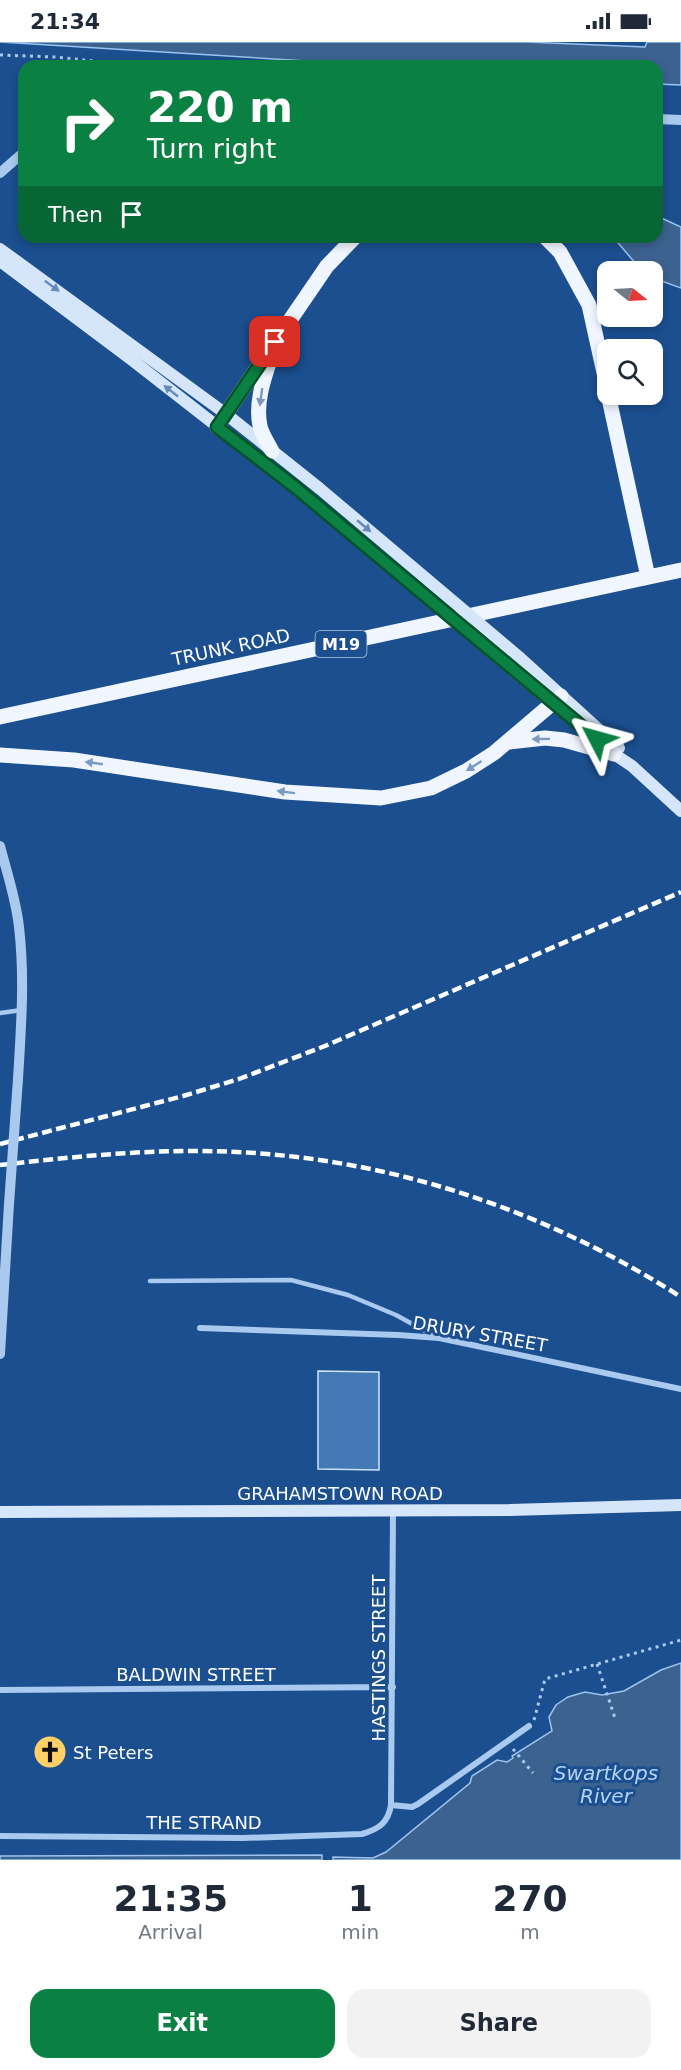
<!DOCTYPE html>
<html lang="en">
<head>
<meta charset="utf-8">
<style>
  :root { --surface:#fff; --page:#f2f2f3; --text:#1f2937; --muted:#747a83; --accent:#0b8043 }
  body { margin:0; font-family:"DejaVu Sans",sans-serif; background:var(--page); color:var(--text); height:100vh; display:flex; flex-direction:column; font-size:22px; white-space:nowrap }
  * { box-sizing:border-box; margin:0 }
  p { font-size:20px; color:var(--muted) }
  .icon { flex:none; width:33px; height:33px; fill:none; stroke:currentColor; stroke-width:2; stroke-linecap:round; stroke-linejoin:round }
  .map { position:relative; height:1818px; overflow:hidden }
  .drawer { display:flex; flex-direction:column; background:var(--surface); flex:1 }
  .drawer>* { flex:none }
  .guide { position:absolute; left:18px; top:18px; width:645px; height:183px; border-radius:18px; box-shadow:0 3px 9px #0003; background:#0b8043; color:#fff; overflow:hidden }
  .needle { width:39px; rotate:108deg }
  .tools { position:absolute; left:597px; top:219px; display:grid; gap:12px }
  .tools a { display:grid; place-items:center; width:66px; height:66px; border-radius:12px; background:var(--surface); box-shadow:0 3px 9px #0003; font-size:30px }
  .pin { position:absolute; display:grid; place-items:center; width:51px; height:51px; color:#fff; margin:-26px; border-radius:12px; box-shadow:0 3px 9px #0006 }
  .me { position:absolute; width:66px; margin:-33px; rotate:309deg; stroke-linejoin:round; filter:drop-shadow(0 0 4px #0008) }
  .turn { display:flex; align-items:center; gap:21px; height:126px; padding:0 30px; font-size:27px }
  .turn .icon { width:78px; height:78px; stroke-width:2.5 }
  .turn b { display:block; font-size:42px; line-height:51px }
  .then { display:flex; align-items:center; height:57px; padding:0 30px; background:#0003; gap:12px; font-size:22px }
  .eta { display:flex; justify-content:space-evenly; align-items:center; height:102px; text-align:center }
  .eta b { font-size:36px; font-weight:700; line-height:42px }
  .action { display:flex; gap:12px; margin-top:auto; padding:12px 30px }
  .action a { flex:1; height:69px; border-radius:18px; background:var(--accent); color:#fff; font-size:24px; font-weight:700; line-height:69px; text-align:center }
  .action a+a { background:var(--page); color:var(--text) }
  .status { display:flex; justify-content:space-between; align-items:center; height:42px; padding:0 30px; background:var(--surface); direction:ltr }
  .status svg { height:16px; fill:currentColor }
  .map>svg:first-child { display:block }
  .water { fill:#3c6290; stroke:#9cc4f0; stroke-width:1.5 }
  .building { fill:#4478b7; stroke:#cfe3fa; stroke-width:1.5 }
  .lines { fill:none; stroke-linecap:round; stroke-linejoin:round }
  .path { stroke:#a9c9ee; stroke-width:3; stroke-dasharray:3 4.5; stroke-linecap:butt }
  .service { stroke:#a9c9ee; stroke-width:4.5 }
  .minor { stroke:#a9c9ee; stroke-width:6 }
  .tertiary { stroke:#a9c9ee; stroke-width:10 }
  .secondary { stroke:#d6e6fa; stroke-width:12 }
  .primary { stroke:#f0f6ff; stroke-width:15 }
  .rail { stroke:#fff; stroke-width:4.5; stroke-dasharray:10 4.5; stroke-linecap:butt }
  .tertiary-bridge { stroke:#a9c9ee; stroke-width:10 }
  .secondary-bridge { stroke:#d6e6fa; stroke-width:12 }
  .oneway { fill:#668bba }
  .oneway2 { fill:#7b9ac1 }
  .route-casing { stroke:#07532c; stroke-width:15 }
  .route { stroke:#0b8043; stroke-width:10 }
  .labels { text-anchor:middle; dominant-baseline:central; stroke-width:6; stroke-linejoin:round; paint-order:stroke }
  .shield { fill:#1b4f8f; stroke:#bbcadd; stroke-width:1.5 }
  .shield-label { font-size:16px; font-weight:bold; fill:#fff }
  .street-label { font-size:18px; fill:#fff; stroke:#1b4f8f }
  .poi-label { font-size:18px; fill:#fff; stroke:#1b4f8f; text-anchor:start }
  .water-label { font-size:20px; font-style:italic; fill:#b5d3f5; stroke:#1b4f8f }
</style>
</head>
<body>
<div class="status"><b>21:34</b><svg viewBox="0 0 49 12"><path d="M0 12V9h3v3zM5 12V6h3v6zM10 12V3h3v9zM15 12V0h3v12zM26 1h20v11H26zM47 4h2v5h-2z"/></svg></div>
<div class="map">
<svg width="681" height="1818" viewBox="0 0 681 1818">
  <rect width="100%" height="100%" fill="#1b4f8f"/>
  <path class="water" d="M0 0H527L645 5 647 0H681V43L657 42V24H389Z
    M657 174 681 185V246L653 236 652 230 642 229 613 195H657Z
    M681 1621V1818H333V1815L373 1816 386 1810 470 1741 472 1734 497 1718 507 1720 513 1716 512 1714 552 1689 549 1675 556 1663 568 1655 585 1650 602 1653 624 1649 661 1628Z
    M322 1813V1818H0V1814Z"/>
  <path class="building" d="M318 1329 379 1330V1428L318 1427Z"/>
  <g class="lines">
    <path class="path" d="M0 13 55 15 142 24
      M163 24 210 21 248 24
      M597 1622 616 1679
      M534 1678 545 1637 681 1598
      M513 1707 533 1731"/>
    <path class="service" d="M0 971 22 968
      M150 1239 291 1238 348 1253 396 1273 436 1295"/>
    <path class="minor" d="M200 1286 398 1293 439 1296 681 1347
      M0 1648 393 1645
      M391 1763 412 1765 418 1762 529 1684
      M0 1794 243 1796 362 1792C379 1787 388 1781 391 1763L393 1469"/>
    <path class="tertiary" d="M657 77 681 78
      M0 131 24 110
      M0 804C7 831 16 857 19 885 25 936 21 986 18 1037
      M0 1312 9 1162"/>
    <path class="secondary" d="M0 207 226 372 319 446
      M0 219 132 318 295 445
      M519 615 619 706
      M510 626 614 712 632 724 681 769
      M0 1470 510 1468 681 1463"/>
    <path class="primary" d="M545 195 560 210 589 263 608 349
      M271 315C264 336 255 361 260 384 262 393 268 401 272 409
      M608 352 648 535
      M217 385 327 224 355 195
      M0 675 681 528
      M509 700 545 696 564 698 614 712
      M0 713 74 718 285 750 381 756 431 746 466 729 494 711 561 654"/>
    <path class="rail" d="M0 1102 183 1054 239 1037 325 1004 681 850
      M0 1123C63 1116 127 1109 191 1109 366 1108 534 1161 681 1255"/>
    <path class="tertiary-bridge" d="M9 1162 18 1037"/>
    <path class="secondary-bridge" d="M295 445 510 626
      M319 446 519 615"/>
  </g>
  <defs><path id="oneway-solid" d="M-6-.8H1V-3.2L6.5 0L1 3.2V.8H-6Z" transform="scale(1.5)"/></defs>
  <g class="oneway">
    <use href="#oneway-solid" transform="translate(52 244) rotate(36)"/>
    <use href="#oneway-solid" transform="translate(171 349) rotate(-142)"/>
    <use href="#oneway-solid" transform="translate(364 484) rotate(40)"/>
  </g>
  <g class="oneway2">
    <use href="#oneway-solid" transform="translate(261 355) rotate(98)"/>
    <use href="#oneway-solid" transform="translate(541 697) rotate(179)"/>
    <use href="#oneway-solid" transform="translate(94 721) rotate(-172)"/>
    <use href="#oneway-solid" transform="translate(474 724) rotate(147)"/>
    <use href="#oneway-solid" transform="translate(286 750) rotate(-173)"/>
  </g>
  <g class="lines">
    <g class="route-casing">
      <path id="route" d="M275 300 217 385 295 445 597 697"/>
    </g>
    <use href="#route" class="route"/>
  </g>
  <defs>
    <g id="church-disc" transform="scale(1.725)"><circle r="9.5" fill="#ffd166" stroke="#1b4f8f"/><path d="M-1.2-6h2.4v3.5h3.3v2.4h-3.3V6h-2.4V-.1h-3.3v-2.4h3.3Z" fill="#111"/></g>
  </defs>
  <g fill-rule="evenodd">
    <use href="#church-disc" x="50" y="1710"/>
  </g>
  <g class="labels">
    <rect class="shield" x="315.5" y="589" width="51" height="26" rx="4.5"/>
    <g class="shield-label">
      <text x="341" y="602">M19</text>
    </g>
    <g class="street-label">
      <text transform="translate(231 605) rotate(-12)">TRUNK ROAD</text>
      <text transform="translate(480 1292) rotate(10)">DRURY STREET</text>
      <text x="340" y="1451">GRAHAMSTOWN ROAD</text>
      <text transform="translate(378 1616) rotate(-90)">HASTINGS STREET</text>
      <text x="196" y="1632">BALDWIN STREET</text>
      <text x="204" y="1780">THE STRAND</text>
    </g>
    <g class="poi-label">
      <text x="73" y="1710">St Peters</text>
    </g>
    <g class="water-label">
      <text x="606" y="1731">Swartkops<tspan x="606" dy="23">River</tspan></text>
    </g>
  </g>
</svg>
<div class="tools">
<a><svg class="needle" viewBox="-14 -14 28 28"><path d="M0-13l5 13h-10z" fill="#e53935"/><path d="M0 13l5-13h-10z" fill="#747a83"/></svg></a>
<a><svg class="icon" aria-label="search" viewBox="0 0 24 24"><circle cx="10" cy="10" r="6"/><path d="M15 15l6 6"/></svg></a>
</div>
<div class="pin" style="left:275px;top:300px;background:#d93025"><svg class="icon" aria-label="arrive" viewBox="0 0 24 24"><path d="M6 21V4h12l-3 4 3 4H6"/></svg></div>
<svg class="me" style="left:597px;top:697px" viewBox="-20 -20 40 40"><path d="M0-17L14 15 0 8-14 15z" fill="#0b8043" stroke="#fff" stroke-width="4"/></svg>
<div class="guide">
<div class="turn"><svg class="icon" aria-label="right" viewBox="0 0 24 24"><path d="M7 20v-9h11M14 6l5 5-5 5"/></svg><div><b>220 m</b>Turn right</div></div>
<div class="then">Then<svg class="icon" aria-label="arrive" viewBox="0 0 24 24"><path d="M6 21V4h12l-3 4 3 4H6"/></svg></div>
</div>
</div>
<section class="drawer">
<div class="eta">
<div><b>21:35</b><p>Arrival</p></div>
<div><b>1</b><p>min</p></div>
<div><b>270</b><p>m</p></div>
</div>
<div class="action"><a>Exit</a><a>Share</a></div>
</section>
</body>
</html>
